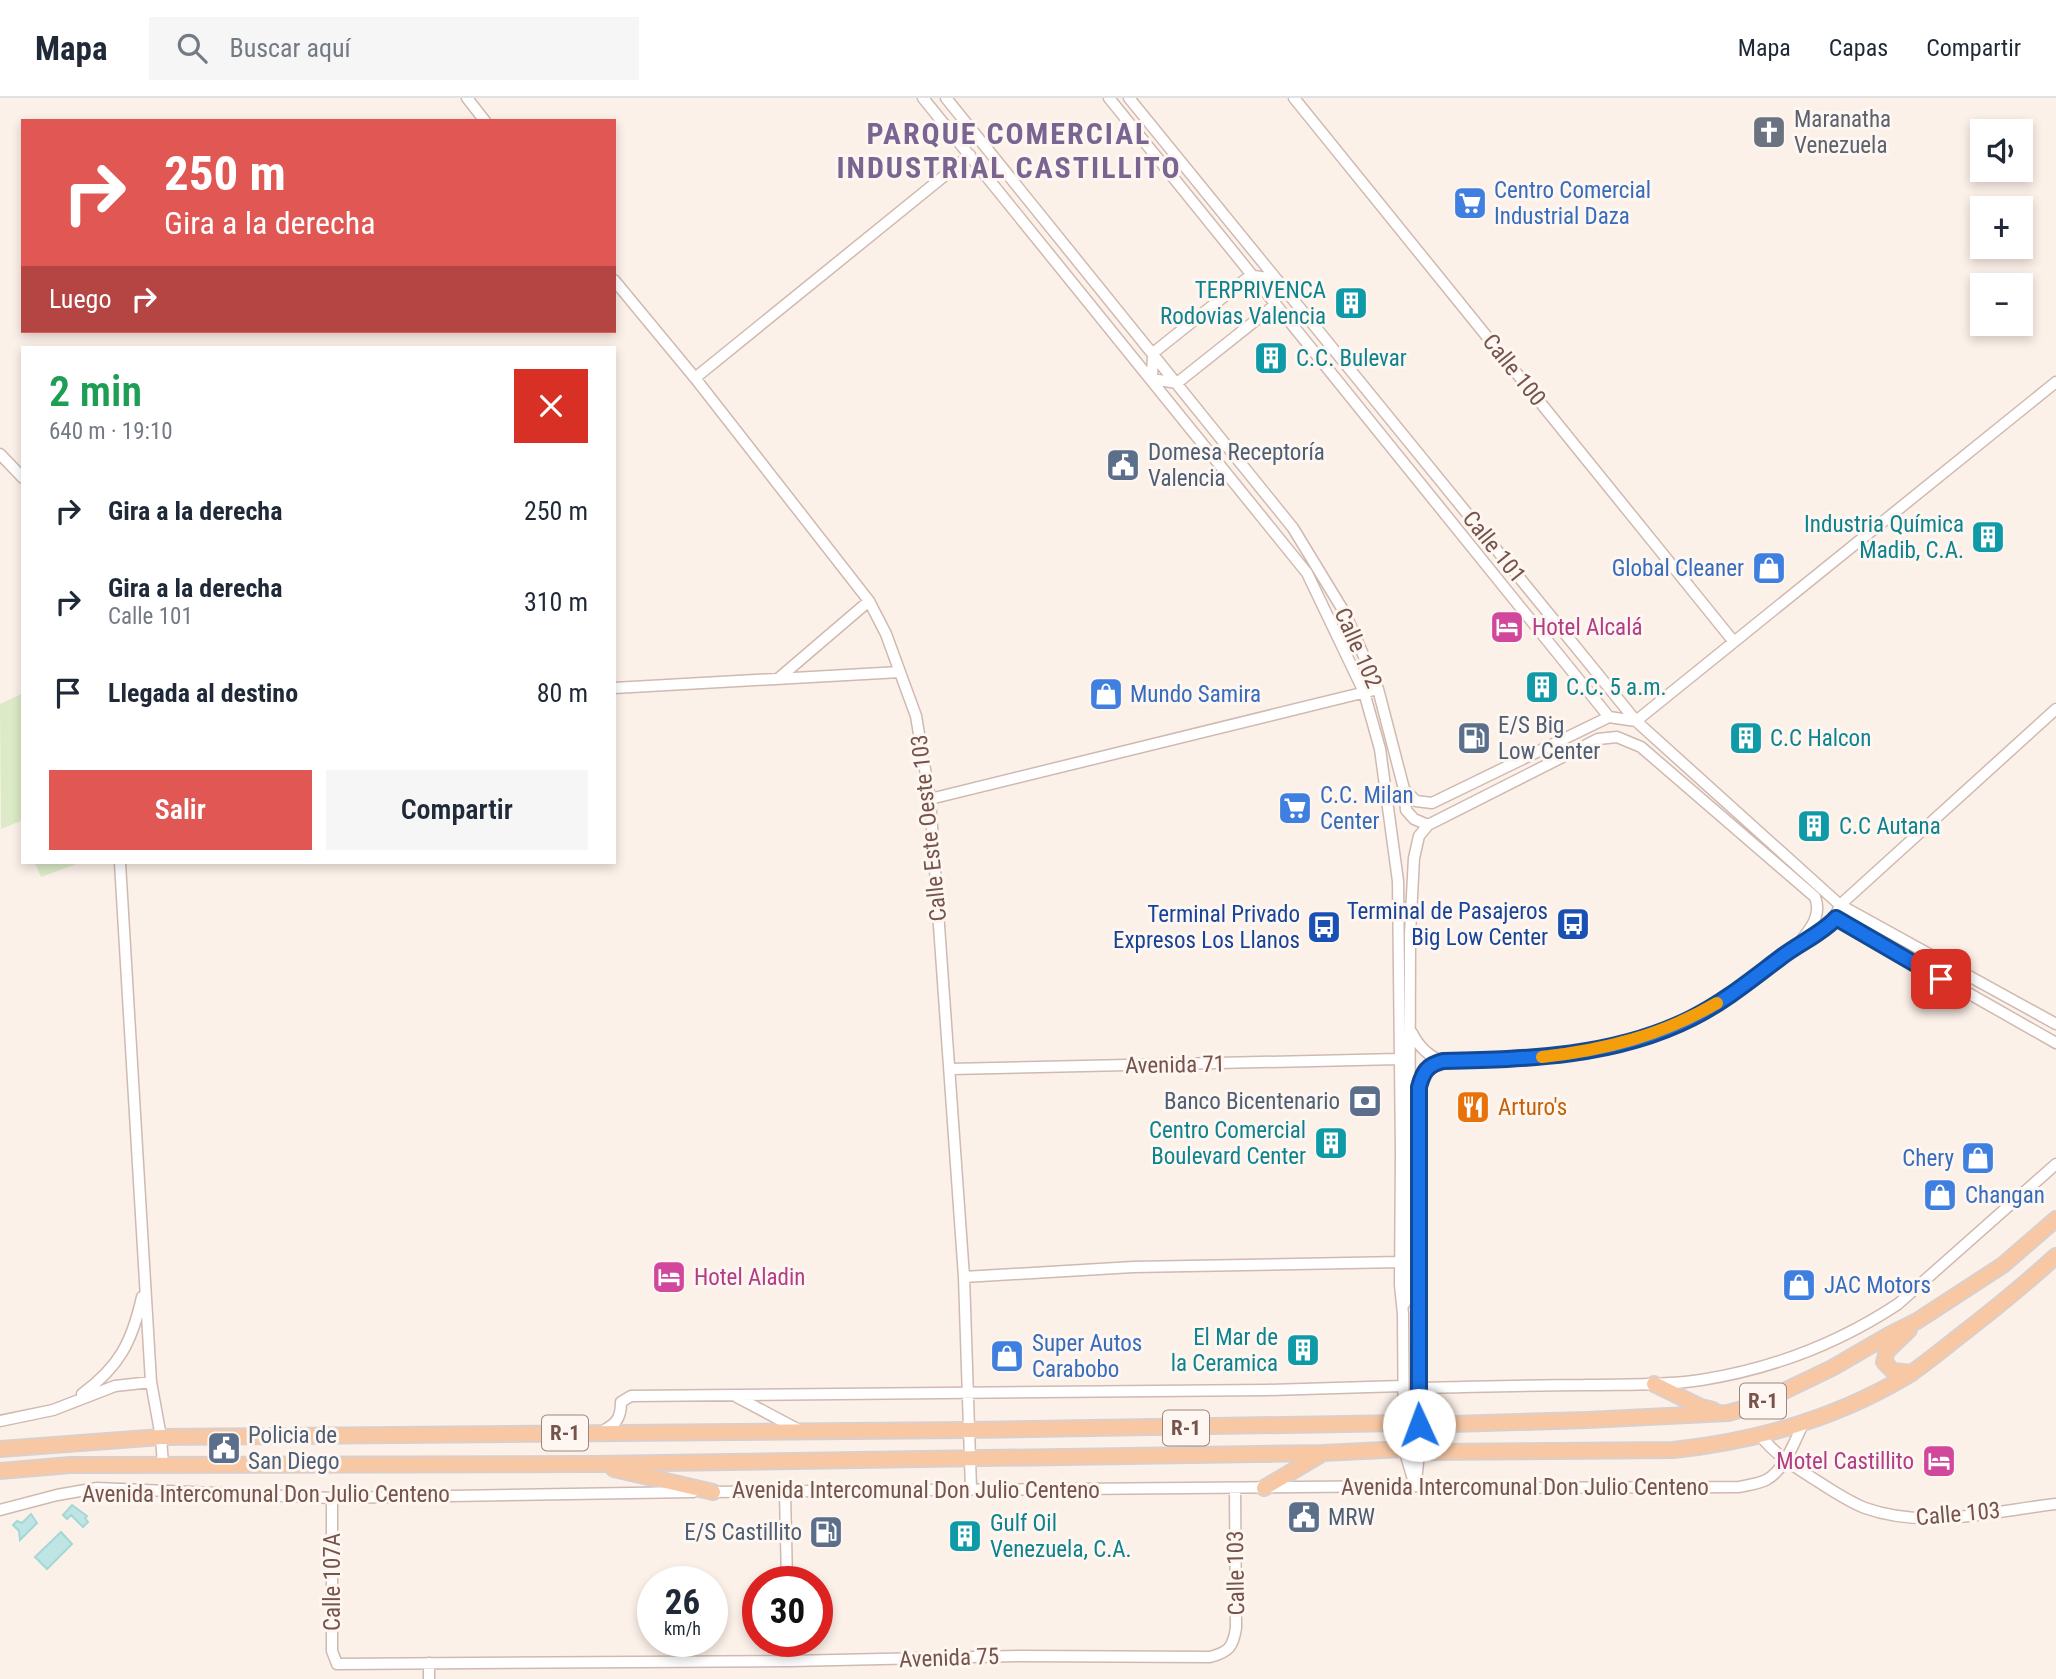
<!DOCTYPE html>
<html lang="es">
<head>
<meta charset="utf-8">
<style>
  :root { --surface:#fff; --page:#f6f6f7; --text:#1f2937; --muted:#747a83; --line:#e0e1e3; --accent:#e15753 }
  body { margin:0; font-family:"Roboto Condensed",sans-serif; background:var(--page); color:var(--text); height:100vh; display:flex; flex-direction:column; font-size:26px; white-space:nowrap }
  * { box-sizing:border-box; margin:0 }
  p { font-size:23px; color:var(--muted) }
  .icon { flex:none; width:38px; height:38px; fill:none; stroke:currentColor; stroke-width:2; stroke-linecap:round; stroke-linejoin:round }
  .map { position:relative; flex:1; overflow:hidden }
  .sheet { position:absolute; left:21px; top:248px; width:595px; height:518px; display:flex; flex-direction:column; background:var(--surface); border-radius:0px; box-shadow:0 4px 10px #0003 }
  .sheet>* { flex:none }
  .hud { position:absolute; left:21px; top:21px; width:595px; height:214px; border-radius:0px; box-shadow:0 4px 10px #0003; background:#e15753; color:#fff; overflow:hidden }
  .tools { position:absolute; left:1970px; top:21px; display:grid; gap:14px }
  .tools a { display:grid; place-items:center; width:63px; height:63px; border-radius:0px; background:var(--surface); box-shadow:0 4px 10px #0003; font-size:35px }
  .speed { position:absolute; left:637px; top:1468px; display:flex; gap:14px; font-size:35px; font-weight:700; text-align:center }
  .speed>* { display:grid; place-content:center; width:91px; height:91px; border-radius:50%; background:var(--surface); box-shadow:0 4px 10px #0003; line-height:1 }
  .speed small { font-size:18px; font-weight:400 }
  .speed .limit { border:10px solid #d22; background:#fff; color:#111 }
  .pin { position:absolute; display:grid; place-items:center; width:60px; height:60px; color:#fff; margin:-30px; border-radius:14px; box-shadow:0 4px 10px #0006 }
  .me { position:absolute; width:77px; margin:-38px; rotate:358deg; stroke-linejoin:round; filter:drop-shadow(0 0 5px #0008) }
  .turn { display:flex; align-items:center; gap:24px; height:147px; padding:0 28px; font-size:32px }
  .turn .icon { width:91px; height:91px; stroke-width:2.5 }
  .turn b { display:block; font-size:49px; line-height:60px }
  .then { display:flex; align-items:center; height:66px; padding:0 28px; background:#0003; gap:14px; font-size:26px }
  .round { display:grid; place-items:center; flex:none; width:74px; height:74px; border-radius:0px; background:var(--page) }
  .head { display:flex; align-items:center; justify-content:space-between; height:119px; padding:0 28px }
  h1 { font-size:42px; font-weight:600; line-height:52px; color:#1e9e55 }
  .cta { display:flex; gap:14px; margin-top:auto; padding:14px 28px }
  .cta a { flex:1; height:80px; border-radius:0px; background:var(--accent); color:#fff; font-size:28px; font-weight:600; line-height:80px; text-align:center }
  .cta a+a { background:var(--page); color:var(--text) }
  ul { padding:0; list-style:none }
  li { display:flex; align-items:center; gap:21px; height:91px; padding:0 28px }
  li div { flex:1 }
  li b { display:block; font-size:26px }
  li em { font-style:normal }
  header { display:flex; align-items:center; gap:42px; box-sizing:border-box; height:98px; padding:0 35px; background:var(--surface); border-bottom:2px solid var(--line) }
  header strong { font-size:33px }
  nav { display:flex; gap:38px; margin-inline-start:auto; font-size:24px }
  .search { width:490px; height:63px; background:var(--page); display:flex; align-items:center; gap:18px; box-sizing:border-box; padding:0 24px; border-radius:0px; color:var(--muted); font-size:26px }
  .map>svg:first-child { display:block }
  .green { fill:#dceac7 }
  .water { fill:#bee5e3; stroke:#a4d7d5; stroke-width:2 }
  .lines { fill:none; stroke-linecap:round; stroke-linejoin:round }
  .minor-casing { stroke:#d0b9b1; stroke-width:13 }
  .primary-casing { stroke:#d9cfcd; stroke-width:18 }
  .minor { stroke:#fff; stroke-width:10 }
  .primary { stroke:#f8c8a4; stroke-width:14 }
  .route-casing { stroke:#114b97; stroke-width:18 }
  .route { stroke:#1a73e8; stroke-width:12 }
  .slow { stroke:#f59e0b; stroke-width:12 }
  .labels { text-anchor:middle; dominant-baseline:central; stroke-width:6; stroke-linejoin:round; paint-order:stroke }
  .shield { fill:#fef6f0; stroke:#9f857e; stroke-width:2 }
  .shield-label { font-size:21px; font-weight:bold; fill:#76544d }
  .worship-label { font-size:23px; fill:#5b616d; stroke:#fef6f0; text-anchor:start }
  .shop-label { font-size:23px; fill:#366cbe; stroke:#fef6f0; text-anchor:start }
  .culture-label { font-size:23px; fill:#0d838f; stroke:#fef6f0; text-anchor:start }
  .street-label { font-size:23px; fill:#76544d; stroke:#fef6f0 }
  .service-label { font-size:23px; fill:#4e5e75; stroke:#fef6f0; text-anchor:start }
  .hotel-label { font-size:23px; fill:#b23c85; stroke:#fef6f0; text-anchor:start }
  .transit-label { font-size:23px; fill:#164399; stroke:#fef6f0; text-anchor:end }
  .food-label { font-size:23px; fill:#c56008; stroke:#fef6f0; text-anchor:start }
  .district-label { font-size:30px; font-weight:bold; letter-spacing:2px; fill:#7a6592; stroke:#fef6f0 }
</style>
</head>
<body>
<header>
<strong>Mapa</strong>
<div class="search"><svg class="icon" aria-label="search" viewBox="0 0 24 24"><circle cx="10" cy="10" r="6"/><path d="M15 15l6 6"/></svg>Buscar aquí</div>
<nav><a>Mapa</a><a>Capas</a><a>Compartir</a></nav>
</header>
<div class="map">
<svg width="2056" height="1581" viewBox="0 0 2056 1581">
  <rect width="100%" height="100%" fill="#fcf1e9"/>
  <path class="green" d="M23 595V722L1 731 0 606Z
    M35 765H79L41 779Z"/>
  <path class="water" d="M72 1407 87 1418 85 1420 88 1424 83 1429 71 1417 67 1421 63 1417Z
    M31 1416 37 1425 20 1442 19 1433 13 1427 17 1423 22 1425Z
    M61 1434 72 1446 47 1471 35 1459Z"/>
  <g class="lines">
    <g class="minor-casing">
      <path id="minor" d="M467 0 485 23
        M923 0 1307 475 1364 594 1380 651 1398 783 1401 1055 1400 1187 1403 1216 1404 1351 1415 1388
        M946 0 1293 430 1346 517 1378 591 1404 691 1406 712 1414 721 1428 727
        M1109 0 1609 619
        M1129 0 1636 623 1840 807 2056 926
        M1294 0 1734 544
        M1254 178 1276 181 1275 205 1270 211 1177 285 1152 281 1153 255 1246 181Z
        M614 182 695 280 869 503 886 536 916 618 930 701 964 1179 971 1391
        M695 280 970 57
        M0 356 23 380
        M779 580 869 503
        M614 590 900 574
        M1404 691 1416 703 1432 705 1609 619 1636 623 2056 284
        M930 701 1378 591
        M120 765 151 1284 161 1339 163 1367
        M1836 820 2056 945
        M1412 935C1418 947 1428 958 1442 963 1454 966 1472 963 1484 962 1556 960 1625 951 1690 921 1728 903 1762 873 1795 848 1815 833 1831 833 1840 807L2056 611
        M951 971 1399 961
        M964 1179 1133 1169 1400 1164
        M1405 1205 1409 1185 1410 836 1414 760 1419 738 1428 727 1598 641 1617 639 1641 649 1815 799C1822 817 1811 830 1800 844
        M1418 1290C1473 1289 1528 1287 1584 1287 1622 1286 1662 1288 1701 1282 1771 1271 1839 1245 1898 1206L2056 1066
        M82 1296C119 1269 132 1244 142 1199
        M737 1299 801 1333
        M0 1323 53 1312 115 1288 151 1284
        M601 1334C616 1326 621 1321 621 1304L631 1298 1267 1292 1402 1288
        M1760 1337C1773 1355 1795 1369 1814 1381 1830 1391 1847 1403 1865 1410 1926 1432 1994 1413 2056 1406
        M1416 1384 1419 1354V989C1423 974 1427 967 1443 963
        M708 1394 1415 1388 1487 1390 1739 1389C1747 1387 1758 1386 1766 1382 1785 1372 1794 1344 1803 1326
        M785 1394 787 1484
        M332 1400V1553L337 1566 790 1563 1020 1558 1210 1559C1229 1554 1233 1549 1236 1530L1235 1391
        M0 1412 57 1397 97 1390 332 1400 693 1394
        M789 1544 790 1563
        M429 1581V1565"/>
    </g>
    <g class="primary-casing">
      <path id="primary" d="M1909 1232 1887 1253 1884 1264 1893 1273 1912 1275
        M1654 1286 1701 1309 1713 1312
        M0 1351 161 1339 968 1332 1404 1325 1419 1327 1587 1322 1728 1315 1753 1308 1832 1270 1889 1237 1917 1223 2003 1167 2056 1121
        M614 1371 713 1394
        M0 1373 70 1367 593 1366 1323 1355 1404 1351 1419 1354 1673 1352C1756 1343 1838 1320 1910 1276 1926 1265 1942 1252 1957 1240 1991 1214 2024 1187 2056 1158
        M1264 1390 1320 1357"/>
    </g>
    <use href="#minor" class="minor"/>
    <use href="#primary" class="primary"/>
  </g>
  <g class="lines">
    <g class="route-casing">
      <path id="route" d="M1419 1327V989C1423 974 1427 967 1443 963 1528 961 1615 959 1692 920 1724 904 1752 881 1780 860 1796 847 1823 835 1836 820L1941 881"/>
    </g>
    <use href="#route" class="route"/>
    <path class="slow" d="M1542 959C1605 952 1663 937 1717 905"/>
  </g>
  <defs>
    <g id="church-square" transform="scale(1.75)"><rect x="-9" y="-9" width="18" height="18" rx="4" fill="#6b7280" stroke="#fef6f0"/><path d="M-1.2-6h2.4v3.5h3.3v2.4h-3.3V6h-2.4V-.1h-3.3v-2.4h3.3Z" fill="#fff"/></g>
    <g id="supermarket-square" transform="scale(1.75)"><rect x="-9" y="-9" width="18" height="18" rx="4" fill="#3f7fe0" stroke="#fef6f0"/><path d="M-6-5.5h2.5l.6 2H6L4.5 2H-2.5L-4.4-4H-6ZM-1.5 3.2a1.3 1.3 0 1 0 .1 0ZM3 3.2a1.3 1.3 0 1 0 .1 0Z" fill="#fff"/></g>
    <g id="building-square" transform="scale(1.75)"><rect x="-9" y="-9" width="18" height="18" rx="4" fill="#0f9aa8" stroke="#fef6f0"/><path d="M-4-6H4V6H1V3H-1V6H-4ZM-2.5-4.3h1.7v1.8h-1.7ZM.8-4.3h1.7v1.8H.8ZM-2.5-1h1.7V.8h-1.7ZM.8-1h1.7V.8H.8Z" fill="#fff"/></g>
    <g id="civic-square" transform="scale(1.75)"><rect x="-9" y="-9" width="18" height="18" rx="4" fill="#5c6f8a" stroke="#fef6f0"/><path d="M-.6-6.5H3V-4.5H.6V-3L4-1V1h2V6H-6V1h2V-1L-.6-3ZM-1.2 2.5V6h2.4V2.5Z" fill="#fff"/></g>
    <g id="shop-square" transform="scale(1.75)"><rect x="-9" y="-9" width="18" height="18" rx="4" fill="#3f7fe0" stroke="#fef6f0"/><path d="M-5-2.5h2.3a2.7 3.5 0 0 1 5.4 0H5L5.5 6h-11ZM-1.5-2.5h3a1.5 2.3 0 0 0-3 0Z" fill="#fff"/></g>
    <g id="hotel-square" transform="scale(1.75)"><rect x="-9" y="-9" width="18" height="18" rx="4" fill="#d1479c" stroke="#fef6f0"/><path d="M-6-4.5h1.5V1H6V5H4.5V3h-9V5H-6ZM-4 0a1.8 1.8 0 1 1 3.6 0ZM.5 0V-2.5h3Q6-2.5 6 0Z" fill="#fff"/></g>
    <g id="fuel-square" transform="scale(1.75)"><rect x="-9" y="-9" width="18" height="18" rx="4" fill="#5c6f8a" stroke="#fef6f0"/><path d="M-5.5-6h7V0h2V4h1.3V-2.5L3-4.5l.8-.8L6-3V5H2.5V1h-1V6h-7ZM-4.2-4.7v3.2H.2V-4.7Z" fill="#fff"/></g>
    <g id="bus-square" transform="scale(1.75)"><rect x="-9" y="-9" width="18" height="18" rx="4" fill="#1a4fb4" stroke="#fef6f0"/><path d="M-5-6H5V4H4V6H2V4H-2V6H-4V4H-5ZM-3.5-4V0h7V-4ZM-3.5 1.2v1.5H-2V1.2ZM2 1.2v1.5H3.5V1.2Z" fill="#fff"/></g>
    <g id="bank-square" transform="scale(1.75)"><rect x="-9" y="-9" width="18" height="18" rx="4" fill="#5c6f8a" stroke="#fef6f0"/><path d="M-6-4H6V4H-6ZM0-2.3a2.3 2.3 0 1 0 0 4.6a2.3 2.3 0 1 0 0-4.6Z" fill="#fff"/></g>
    <g id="restaurant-square" transform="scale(1.75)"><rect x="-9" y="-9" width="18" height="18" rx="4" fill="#e8710a" stroke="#fef6f0"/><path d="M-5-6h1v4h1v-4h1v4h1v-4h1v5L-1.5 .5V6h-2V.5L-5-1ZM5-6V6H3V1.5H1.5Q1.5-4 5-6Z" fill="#fff"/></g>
  </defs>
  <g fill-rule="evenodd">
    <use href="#church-square" x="1769" y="34"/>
    <use href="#supermarket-square" x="1470" y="105"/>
    <use href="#building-square" x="1351" y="205"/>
    <use href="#building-square" x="1271" y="260"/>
    <use href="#civic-square" x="1123" y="367"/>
    <use href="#building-square" x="1988" y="439"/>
    <use href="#shop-square" x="1769" y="470"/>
    <use href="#hotel-square" x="1507" y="529"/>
    <use href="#building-square" x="1542" y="589"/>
    <use href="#shop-square" x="1106" y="596"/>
    <use href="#fuel-square" x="1474" y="640"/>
    <use href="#building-square" x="1746" y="640"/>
    <use href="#supermarket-square" x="1295" y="710"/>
    <use href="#building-square" x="1814" y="728"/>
    <use href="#bus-square" x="1573" y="826"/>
    <use href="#bus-square" x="1324" y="829"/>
    <use href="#bank-square" x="1365" y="1003"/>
    <use href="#restaurant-square" x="1473" y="1009"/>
    <use href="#building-square" x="1331" y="1045"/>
    <use href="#shop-square" x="1978" y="1060"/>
    <use href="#shop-square" x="1940" y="1097"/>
    <use href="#hotel-square" x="669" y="1179"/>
    <use href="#shop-square" x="1799" y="1187"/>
    <use href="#building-square" x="1303" y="1252"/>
    <use href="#shop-square" x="1007" y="1258"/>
    <use href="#civic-square" x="224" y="1350"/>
    <use href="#hotel-square" x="1939" y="1363"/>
    <use href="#civic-square" x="1304" y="1419"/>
    <use href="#fuel-square" x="826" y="1434"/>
    <use href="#building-square" x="965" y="1438"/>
  </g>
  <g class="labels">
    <g class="shield">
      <rect x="1740" y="1285.5" width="46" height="35" rx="5"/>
      <rect x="1163" y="1312.5" width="46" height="35" rx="5"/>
      <rect x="542" y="1317.5" width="46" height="35" rx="5"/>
    </g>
    <g class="shield-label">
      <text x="1763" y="1303">R-1</text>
      <text x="1186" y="1330">R-1</text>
      <text x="565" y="1335">R-1</text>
    </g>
    <g class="worship-label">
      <text x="1794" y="21">Maranatha<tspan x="1794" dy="26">Venezuela</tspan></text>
    </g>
    <g class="shop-label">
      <text x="1494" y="92">Centro Comercial<tspan x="1494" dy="26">Industrial Daza</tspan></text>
      <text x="1744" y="470" text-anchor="end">Global Cleaner</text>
      <text x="1130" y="596">Mundo Samira</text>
      <text x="1320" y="697">C.C. Milan<tspan x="1320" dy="26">Center</tspan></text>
      <text x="1954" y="1060" text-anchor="end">Chery</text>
      <text x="1965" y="1097">Changan</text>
      <text x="1824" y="1187">JAC Motors</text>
      <text x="1032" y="1245">Super Autos<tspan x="1032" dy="26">Carabobo</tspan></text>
    </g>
    <g class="culture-label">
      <text x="1326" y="192" text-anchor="end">TERPRIVENCA<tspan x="1326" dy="26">Rodovias Valencia</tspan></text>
      <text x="1296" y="260">C.C. Bulevar</text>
      <text x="1964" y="426" text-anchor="end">Industria Química<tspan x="1964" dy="26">Madib, C.A.</tspan></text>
      <text x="1566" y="589">C.C. 5 a.m.</text>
      <text x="1770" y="640">C.C Halcon</text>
      <text x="1839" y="728">C.C Autana</text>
      <text x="1306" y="1032" text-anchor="end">Centro Comercial<tspan x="1306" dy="26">Boulevard Center</tspan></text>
      <text x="1278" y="1239" text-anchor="end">El Mar de<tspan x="1278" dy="26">la Ceramica</tspan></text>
      <text x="990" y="1425">Gulf Oil<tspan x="990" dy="26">Venezuela, C.A.</tspan></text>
    </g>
    <g class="street-label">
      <text transform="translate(1514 272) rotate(51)">Calle 100</text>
      <text transform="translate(1494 449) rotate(51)">Calle 101</text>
      <text transform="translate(1358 550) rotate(66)">Calle 102</text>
      <text transform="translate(929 730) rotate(-96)">Calle Este Oeste 103</text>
      <text transform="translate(1175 967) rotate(-1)">Avenida 71</text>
      <text x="1525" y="1389">Avenida Intercomunal Don Julio Centeno</text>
      <text x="916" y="1392">Avenida Intercomunal Don Julio Centeno</text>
      <text x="266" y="1396">Avenida Intercomunal Don Julio Centeno</text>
      <text transform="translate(1958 1416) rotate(-5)">Calle 103</text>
      <text transform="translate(1236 1475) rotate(-91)">Calle 103</text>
      <text transform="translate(332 1484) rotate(-90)">Calle 107A</text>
      <text transform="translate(949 1560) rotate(-2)">Avenida 75</text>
    </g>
    <g class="service-label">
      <text x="1148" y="354">Domesa Receptoría<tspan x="1148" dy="26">Valencia</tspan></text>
      <text x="1498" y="627">E/S Big<tspan x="1498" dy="26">Low Center</tspan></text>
      <text x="1340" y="1003" text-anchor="end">Banco Bicentenario</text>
      <text x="248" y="1337">Policia de<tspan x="248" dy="26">San Diego</tspan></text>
      <text x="1328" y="1419">MRW</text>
      <text x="802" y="1434" text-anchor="end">E/S Castillito</text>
    </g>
    <g class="hotel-label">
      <text x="1532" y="529">Hotel Alcalá</text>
      <text x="694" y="1179">Hotel Aladin</text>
      <text x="1914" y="1363" text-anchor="end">Motel Castillito</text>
    </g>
    <g class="transit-label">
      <text x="1548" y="813">Terminal de Pasajeros<tspan x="1548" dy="26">Big Low Center</tspan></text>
      <text x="1300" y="816">Terminal Privado<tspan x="1300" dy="26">Expresos Los Llanos</tspan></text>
    </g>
    <g class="food-label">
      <text x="1498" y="1009">Arturo's</text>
    </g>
    <g class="district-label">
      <text x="1009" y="35">PARQUE COMERCIAL<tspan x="1009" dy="34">INDUSTRIAL CASTILLITO</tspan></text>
    </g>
  </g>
</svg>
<div class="tools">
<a><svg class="icon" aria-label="sound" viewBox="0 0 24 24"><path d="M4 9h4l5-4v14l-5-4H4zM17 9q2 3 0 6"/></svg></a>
<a>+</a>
<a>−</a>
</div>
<div class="speed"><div>26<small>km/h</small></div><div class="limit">30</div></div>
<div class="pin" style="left:1941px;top:881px;background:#d93025"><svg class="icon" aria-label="arrive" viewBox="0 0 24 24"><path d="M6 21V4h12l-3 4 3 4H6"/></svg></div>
<svg class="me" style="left:1419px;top:1327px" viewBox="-20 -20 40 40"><circle r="19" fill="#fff"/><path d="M0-13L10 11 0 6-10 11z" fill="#1a73e8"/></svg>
<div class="hud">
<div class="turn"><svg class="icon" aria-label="right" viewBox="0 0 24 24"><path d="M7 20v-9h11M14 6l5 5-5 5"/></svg><div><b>250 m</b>Gira a la derecha</div></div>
<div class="then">Luego<svg class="icon" aria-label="right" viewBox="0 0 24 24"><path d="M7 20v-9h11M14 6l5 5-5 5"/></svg></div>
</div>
<section class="sheet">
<div class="head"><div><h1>2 min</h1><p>640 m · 19:10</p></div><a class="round" style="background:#d93025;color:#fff"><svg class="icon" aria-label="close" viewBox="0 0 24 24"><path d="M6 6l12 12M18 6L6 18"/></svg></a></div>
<ul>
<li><svg class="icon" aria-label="right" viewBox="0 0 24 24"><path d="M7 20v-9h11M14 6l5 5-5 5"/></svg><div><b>Gira a la derecha</b></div><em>250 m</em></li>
<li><svg class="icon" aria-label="right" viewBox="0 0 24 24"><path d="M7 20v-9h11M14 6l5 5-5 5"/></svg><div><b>Gira a la derecha</b><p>Calle 101</p></div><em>310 m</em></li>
<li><svg class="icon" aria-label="arrive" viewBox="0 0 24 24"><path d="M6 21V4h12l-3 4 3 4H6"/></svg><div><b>Llegada al destino</b></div><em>80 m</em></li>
</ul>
<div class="cta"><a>Salir</a><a>Compartir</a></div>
</section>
</div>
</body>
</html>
